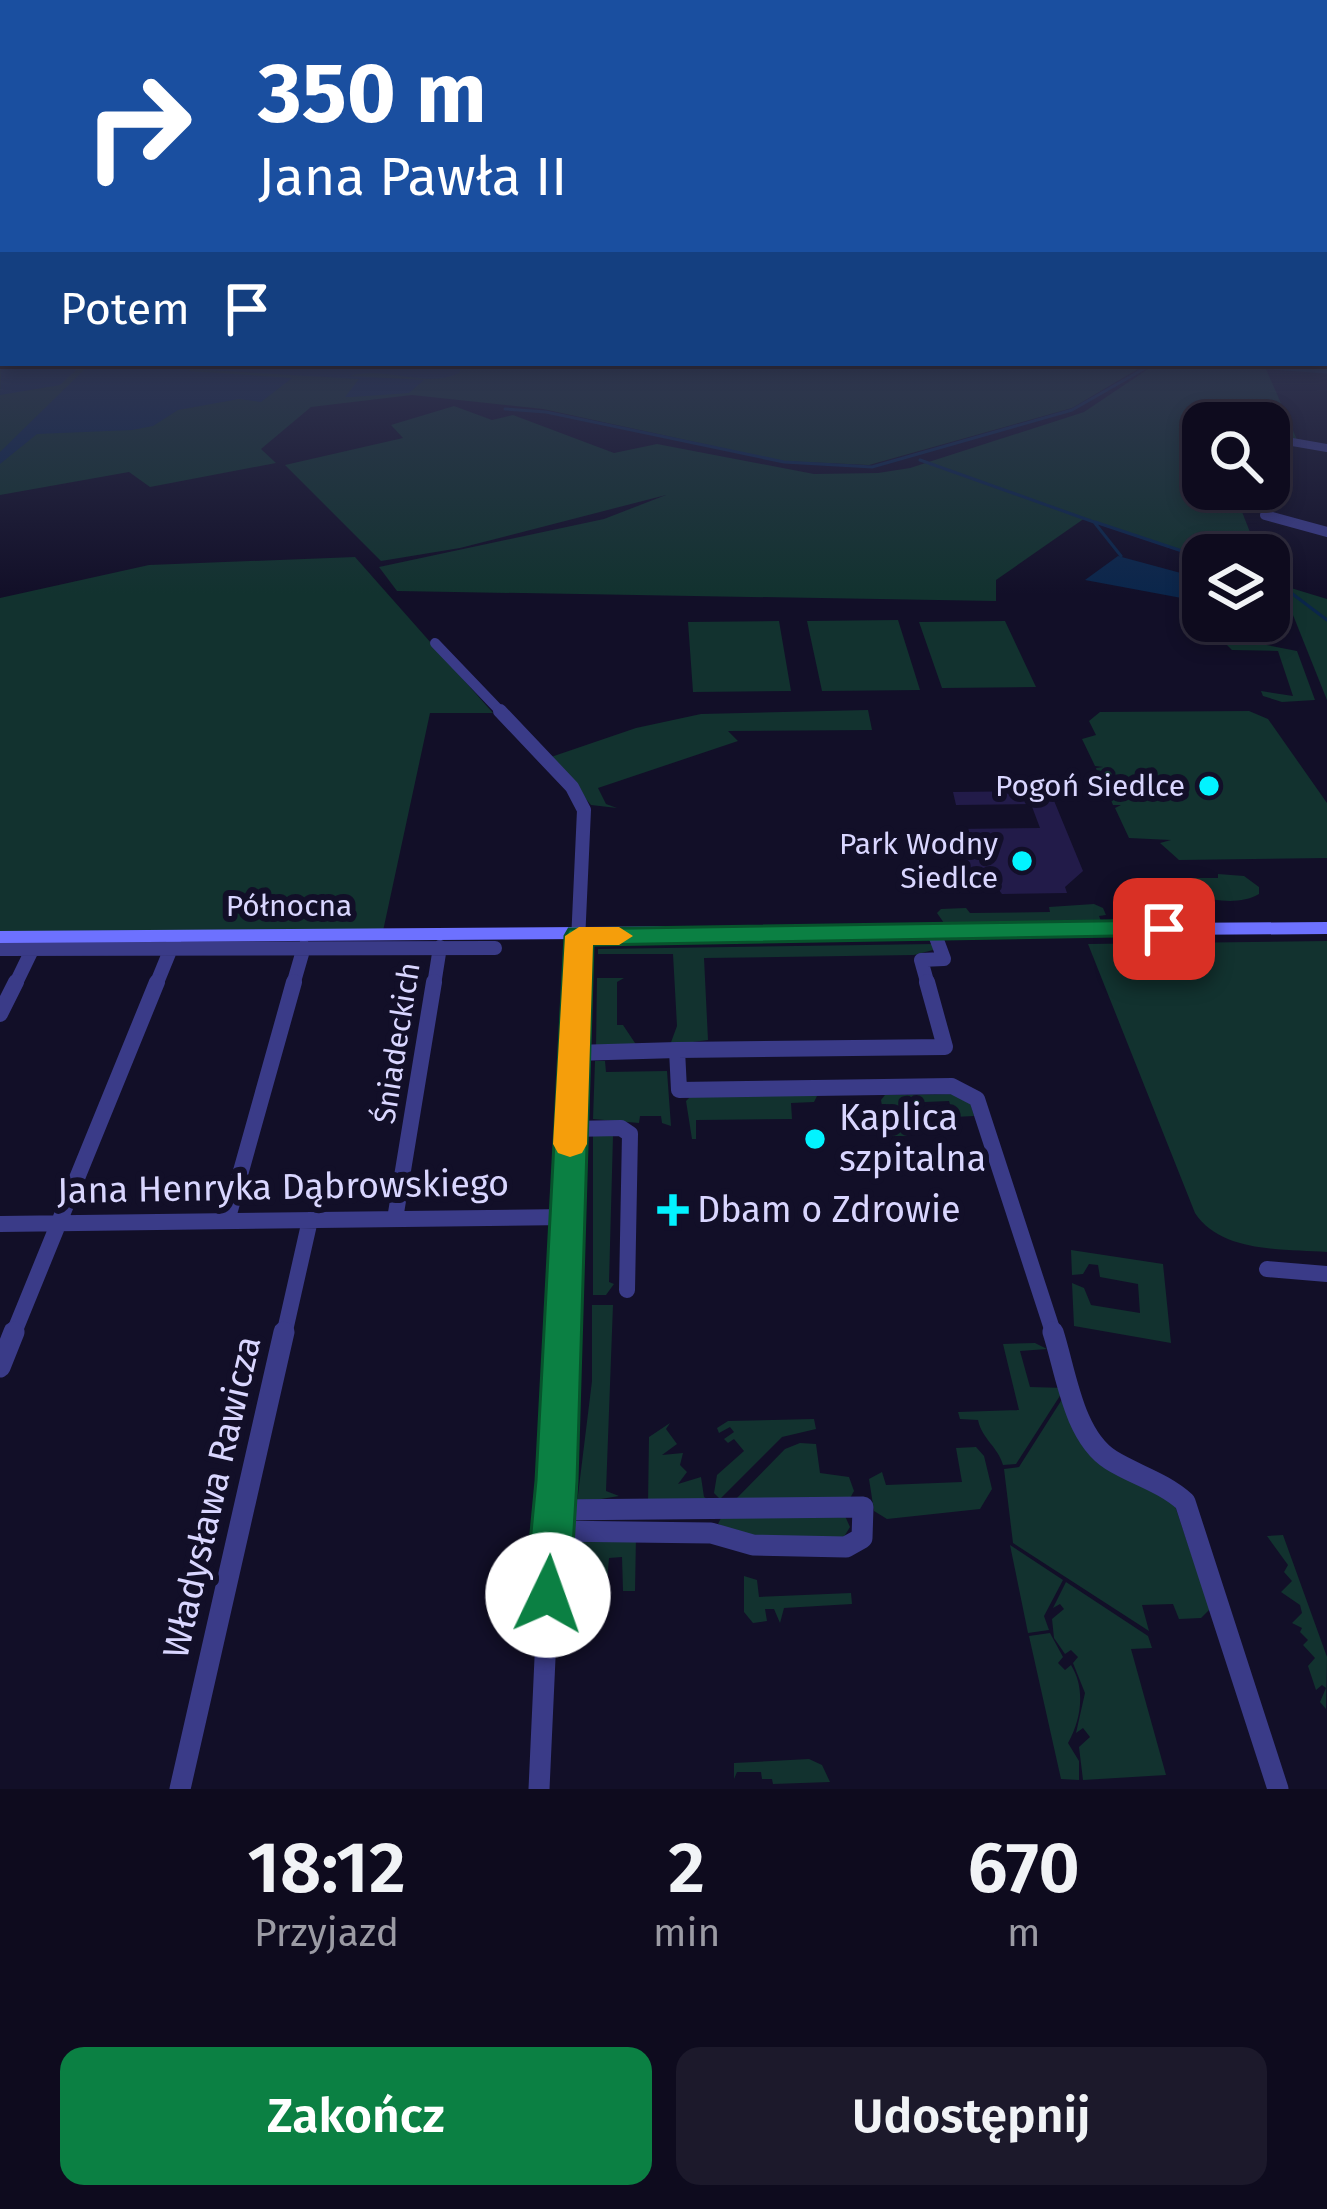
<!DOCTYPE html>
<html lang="pl">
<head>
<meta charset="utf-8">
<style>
  :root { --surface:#0e0b1e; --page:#1c192b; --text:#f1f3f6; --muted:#9b9ba4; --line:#2e2b3c; --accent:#0b8043 }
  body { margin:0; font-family:"Fira Sans",sans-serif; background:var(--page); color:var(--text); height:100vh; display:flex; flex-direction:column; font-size:45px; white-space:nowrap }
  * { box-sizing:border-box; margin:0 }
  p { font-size:39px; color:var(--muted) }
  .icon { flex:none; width:66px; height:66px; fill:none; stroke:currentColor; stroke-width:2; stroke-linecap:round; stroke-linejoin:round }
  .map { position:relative; height:1789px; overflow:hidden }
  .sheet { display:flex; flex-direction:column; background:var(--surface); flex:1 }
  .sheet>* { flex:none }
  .guide { position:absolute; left:0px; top:0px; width:1329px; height:366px; box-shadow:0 6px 18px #0003,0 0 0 3px var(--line); background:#1a4fa0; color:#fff; overflow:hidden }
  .buttons { position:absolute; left:1182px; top:402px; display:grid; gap:24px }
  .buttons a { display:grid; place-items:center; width:108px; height:108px; border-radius:24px; background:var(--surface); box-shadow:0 6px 18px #0003,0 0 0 3px var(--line); font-size:60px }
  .pin { position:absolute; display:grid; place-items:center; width:102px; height:102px; color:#fff; margin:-51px; border-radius:24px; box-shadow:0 6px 18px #0006 }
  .me { position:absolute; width:132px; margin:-66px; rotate:3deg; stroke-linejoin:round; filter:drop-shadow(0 0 9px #0008) }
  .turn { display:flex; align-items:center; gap:42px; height:252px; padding:0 60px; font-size:54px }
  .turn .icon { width:156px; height:156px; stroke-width:2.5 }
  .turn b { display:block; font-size:84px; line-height:102px }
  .then { display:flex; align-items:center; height:114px; padding:0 60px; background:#0003; gap:24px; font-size:45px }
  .eta { display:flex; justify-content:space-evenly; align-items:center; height:204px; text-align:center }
  .eta b { font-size:72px; font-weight:600; line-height:84px }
  .primary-button { display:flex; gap:24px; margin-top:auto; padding:24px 60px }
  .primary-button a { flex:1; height:138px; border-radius:24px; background:var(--accent); color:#fff; font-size:48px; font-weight:600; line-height:138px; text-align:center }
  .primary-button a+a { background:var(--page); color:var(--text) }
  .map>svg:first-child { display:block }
  .green { fill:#12322f }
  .water { fill:#0b264b }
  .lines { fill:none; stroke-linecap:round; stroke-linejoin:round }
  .stream { stroke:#0b264b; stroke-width:3 }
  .building { fill:#221b49 }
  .minor-far4 { stroke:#3a3b88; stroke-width:8 }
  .minor-far3 { stroke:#3a3b88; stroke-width:10 }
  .minor-far2 { stroke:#3a3b88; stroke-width:14 }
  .minor-far1 { stroke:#3a3b88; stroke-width:16 }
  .minor { stroke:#3a3b88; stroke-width:21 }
  .secondary { fill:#6d71ff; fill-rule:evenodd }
  .route { fill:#0b8043; stroke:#07532c; stroke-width:3 }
  .slow { fill:#f59e0b }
  .poi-dot { fill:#02f3ff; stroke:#120f28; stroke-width:4.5 }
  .labels { text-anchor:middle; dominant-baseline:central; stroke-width:12; stroke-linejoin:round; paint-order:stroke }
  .poi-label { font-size:30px; fill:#d9d6ff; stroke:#120f28; text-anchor:end }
  .street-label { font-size:30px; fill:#d9d6ff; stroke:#120f28 }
  .near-poi-label { font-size:36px; fill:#d9d6ff; stroke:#120f28; text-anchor:start }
  .near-street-label { font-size:36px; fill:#d9d6ff; stroke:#120f28 }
</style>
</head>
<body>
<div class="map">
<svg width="1327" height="1789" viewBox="0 0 1327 1789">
  <rect width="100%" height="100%" fill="#120f28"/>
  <path class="green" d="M0 343 3 363H1148L1072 408 869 465 783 461 543 409 412 395 311 407 261 449 276 463 150 487 129 472 0 495Z
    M1327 343V371L1265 367 1298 442 1269 437V423H1203V489H1233L1259 555 1203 557 1085 518 996 580V601L397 591 379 567 604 519 666 495 460 548 381 561 285 465 403 438 391 425 454 406 492 420 513 415 614 453 657 444 814 474 878 473 910 468 1084 412 1157 363H1326Z
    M355 557 493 713H430L383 931 0 933V598L149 565Z
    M1281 585 1327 599V700Z
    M898 620 920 690 822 691 807 621Z
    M779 621 791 691 693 692 688 622Z
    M1005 621 1036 687 942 688 919 622Z
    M1231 638 1297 651 1315 700 1282 702 1263 696 1261 691 1293 696 1278 651 1232 650 1225 643Z
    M868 710 872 730 728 731 738 741 598 788 606 804 617 808 591 805 551 757 636 728 701 714Z
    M1249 711 1268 719 1327 803V858L1179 860 1160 843 1171 840 1129 838 1115 808 1121 805H1113L1110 798 1117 797 1113 788H1105L1103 784 1110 783 1106 774 1098 775 1096 768 1103 767 1095 766 1082 739 1096 735 1089 721 1100 712Z
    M1218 874 1244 876 1259 887V894C1230 911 1189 891 1156 892L1154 887 1159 878H1218Z
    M1094 904 1103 908 1106 915 1099 916 1101 921 944 923 937 913 941 909 966 908 970 913 1050 912 1049 907Z
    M1327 941V1252C1284 1249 1221 1253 1195 1213L1088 944Z
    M934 944 933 950 914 955 704 958 708 1040 670 1045 677 1026 673 954H598V949Z
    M597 978H624L617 982V1025H623L637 1046 596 1047Z
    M595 1061H605L606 1072 667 1071 671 1126 662 1123 661 1116H640L639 1123 593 1119Z
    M957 1094 970 1102 974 1116 954 1117 949 1101 901 1103 907 1136H887L881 1100 885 1095Z
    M691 1096H817L814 1102 791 1103 792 1119 696 1120V1139H692L686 1101Z
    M593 1135 613 1136 609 1282 614 1284 606 1295H593Z
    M1071 1250 1163 1264 1171 1343 1074 1326 1072 1283 1084 1288 1091 1305 1140 1313 1138 1284 1100 1277 1098 1265 1089 1264 1083 1274 1072 1275Z
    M592 1305H613L606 1491 619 1496 577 1503 592 1381Z
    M1035 1343 1047 1349 1020 1351 1030 1387 1065 1388 1016 1464 1003 1465C998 1447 982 1439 978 1420L960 1419 958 1412 1019 1410 1003 1344Z
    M1066 1393C1093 1473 1098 1464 1172 1497L1210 1609 1201 1618 1179 1619 1173 1604 1142 1605 1149 1631 1013 1543 1004 1469 1019 1467Z
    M814 1419 816 1429 782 1437 720 1499 714 1493 717 1475 744 1451 734 1439 728 1443 724 1439 734 1432 730 1427 719 1433 717 1428 728 1421Z
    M670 1423 666 1429 677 1444 662 1455 683 1453 680 1465 687 1472 678 1484 701 1477 704 1497 715 1503 648 1504 649 1437Z
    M800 1443 816 1444 820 1473 849 1477 854 1491 849 1500 733 1502 785 1449Z
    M976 1447 984 1456 992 1489 980 1509 887 1519 874 1511 869 1479 882 1472 886 1485 962 1482 956 1448Z
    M845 1516 850 1527 842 1540H757L718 1524 721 1518Z
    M1283 1535 1327 1657 1326 1709 1320 1702 1326 1688 1322 1685 1316 1690 1308 1666 1315 1658 1303 1645 1308 1640 1300 1632 1302 1628 1292 1623 1302 1613 1300 1605 1281 1592 1292 1581 1284 1572 1288 1565 1267 1536Z
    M636 1536 635 1591H623L622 1557 609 1558 607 1582H584L577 1537Z
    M1010 1545 1063 1580 1044 1616 1049 1630 1028 1633Z
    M744 1576 757 1580 759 1597 851 1593 852 1604 784 1608 780 1623 774 1609H765L767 1621 753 1623 744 1612Z
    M1066 1582 1148 1636 1152 1648 1131 1649 1166 1775 1083 1780 1079 1747 1090 1737 1083 1728 1076 1733 1085 1693 1073 1663 1078 1657 1071 1650 1065 1654 1054 1638 1052 1619 1064 1609 1060 1604 1053 1608Z
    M1050 1633 1063 1657 1058 1663 1065 1670 1071 1665C1086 1689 1081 1720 1068 1743L1079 1761V1780L1061 1779 1029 1636Z
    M809 1759 822 1765 830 1782 773 1784 772 1779H762L761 1772H737L734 1779V1763Z"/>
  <path class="water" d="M3 343V363H78L71 364 76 370 60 385 0 395Z
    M91 363H463L459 373C425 389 385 365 349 376L424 380 409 393 352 397H345L359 379 192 369 188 371 292 378 261 402 239 399 178 410 153 426 132 430 37 434 0 464V452Z
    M1118 556 1203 579V602L1085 580Z"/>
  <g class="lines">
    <path class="stream" d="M1199 363 1327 372
      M505 409 546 412 784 462 872 467 1072 410 1154 363
      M920 460 1094 522 1121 556
      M1095 522 1203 558
      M1278 583 1327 620"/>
  </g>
  <path class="building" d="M1050 791 1083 871 1065 887 1067 893 1002 894 993 882H972L956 829 1040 828 1031 804 956 805 953 792Z"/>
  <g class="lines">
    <path class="minor-far4" d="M1269 438 1327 448"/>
    <path class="minor-far3" d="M1265 515 1327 532
      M435 643 503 714"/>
    <path class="minor-far2" d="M500 711 572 787 584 810 576 985
      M0 949 495 948
      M15 985 33 948
      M156 985 174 941
      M293 985 304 947
      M434 985 440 947
      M928 985 921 960 944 959 934 932"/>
    <path class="minor-far1" d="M0 1014 16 982
      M677 1050 945 1047 927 982
      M574 1053 677 1050 679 1090 952 1086 977 1099 1054 1335
      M570 1129 621 1128 630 1134 627 1290
      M395 1219 434 982
      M227 1221 294 982
      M0 1224 568 1217
      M1267 1269 1327 1274
      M13 1335 157 982
      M284 1335 310 1220
      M560 1335 576 982"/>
    <path class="minor" d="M1053 1332C1066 1372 1073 1436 1111 1460 1135 1475 1163 1482 1185 1502L1278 1789
      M0 1367 14 1332
      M551 1531 711 1533 753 1545 846 1547 862 1538 863 1507 552 1510
      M180 1789 284 1332
      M539 1789 560 1332"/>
    <path class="secondary" d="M1327 922V934L0 943V931Z"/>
  </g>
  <linearGradient id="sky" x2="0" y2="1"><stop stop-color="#0a0816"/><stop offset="0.58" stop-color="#333753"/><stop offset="1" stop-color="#333753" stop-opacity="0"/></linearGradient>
  <rect width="1327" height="594" fill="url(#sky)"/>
  <path class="route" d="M1164 920 1178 929 1174 935 593 945 577 1481 570 1595 563 1611 548 1617 532 1611 525 1595 536 1481 565 936 569 929Z"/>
  <path class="slow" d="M579 927H619L633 936 619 945H593L587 1144 582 1153 570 1157 558 1153 553 1144 565 936Z"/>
  <g class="poi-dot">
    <circle cx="1209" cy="786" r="12"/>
    <circle cx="1022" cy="861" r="12"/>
    <circle cx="815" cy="1139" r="12"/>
    <path d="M667 1192h12v12h12v12h-12v12h-12v-12h-12v-12h12z"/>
  </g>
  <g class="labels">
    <g class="poi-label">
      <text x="1185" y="786">Pogoń Siedlce</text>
      <text x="998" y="844">Park Wodny<tspan x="998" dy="34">Siedlce</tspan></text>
    </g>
    <g class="street-label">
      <text x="289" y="906">Północna</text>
      <text transform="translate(397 1043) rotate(-81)">Śniadeckich</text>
    </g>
    <g class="near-poi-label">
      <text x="839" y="1118">Kaplica<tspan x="839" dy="41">szpitalna</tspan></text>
      <text x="697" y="1210">Dbam o Zdrowie</text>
    </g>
    <g class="near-street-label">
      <text transform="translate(283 1187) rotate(-1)">Jana Henryka Dąbrowskiego</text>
      <text transform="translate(212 1497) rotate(-77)">Władysława Rawicza</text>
    </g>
  </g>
</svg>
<div class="buttons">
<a><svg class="icon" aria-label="search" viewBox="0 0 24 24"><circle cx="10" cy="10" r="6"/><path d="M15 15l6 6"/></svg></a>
<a><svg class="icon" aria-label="layers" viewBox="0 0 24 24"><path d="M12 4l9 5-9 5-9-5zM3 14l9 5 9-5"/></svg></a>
</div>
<div class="pin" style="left:1164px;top:929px;background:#d93025"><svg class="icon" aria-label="arrive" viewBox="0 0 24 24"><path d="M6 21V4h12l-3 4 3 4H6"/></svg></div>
<svg class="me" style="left:548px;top:1595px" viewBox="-20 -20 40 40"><circle r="19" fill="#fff"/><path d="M0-13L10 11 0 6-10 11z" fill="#0b8043"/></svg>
<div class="guide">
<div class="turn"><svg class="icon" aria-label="right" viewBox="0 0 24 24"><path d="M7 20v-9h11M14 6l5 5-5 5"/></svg><div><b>350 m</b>Jana Pawła II</div></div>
<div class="then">Potem<svg class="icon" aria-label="arrive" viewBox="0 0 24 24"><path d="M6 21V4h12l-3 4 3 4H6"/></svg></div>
</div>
</div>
<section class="sheet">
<div class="eta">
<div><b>18:12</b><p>Przyjazd</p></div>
<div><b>2</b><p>min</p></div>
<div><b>670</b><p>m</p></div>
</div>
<div class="primary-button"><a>Zakończ</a><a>Udostępnij</a></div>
</section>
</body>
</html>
